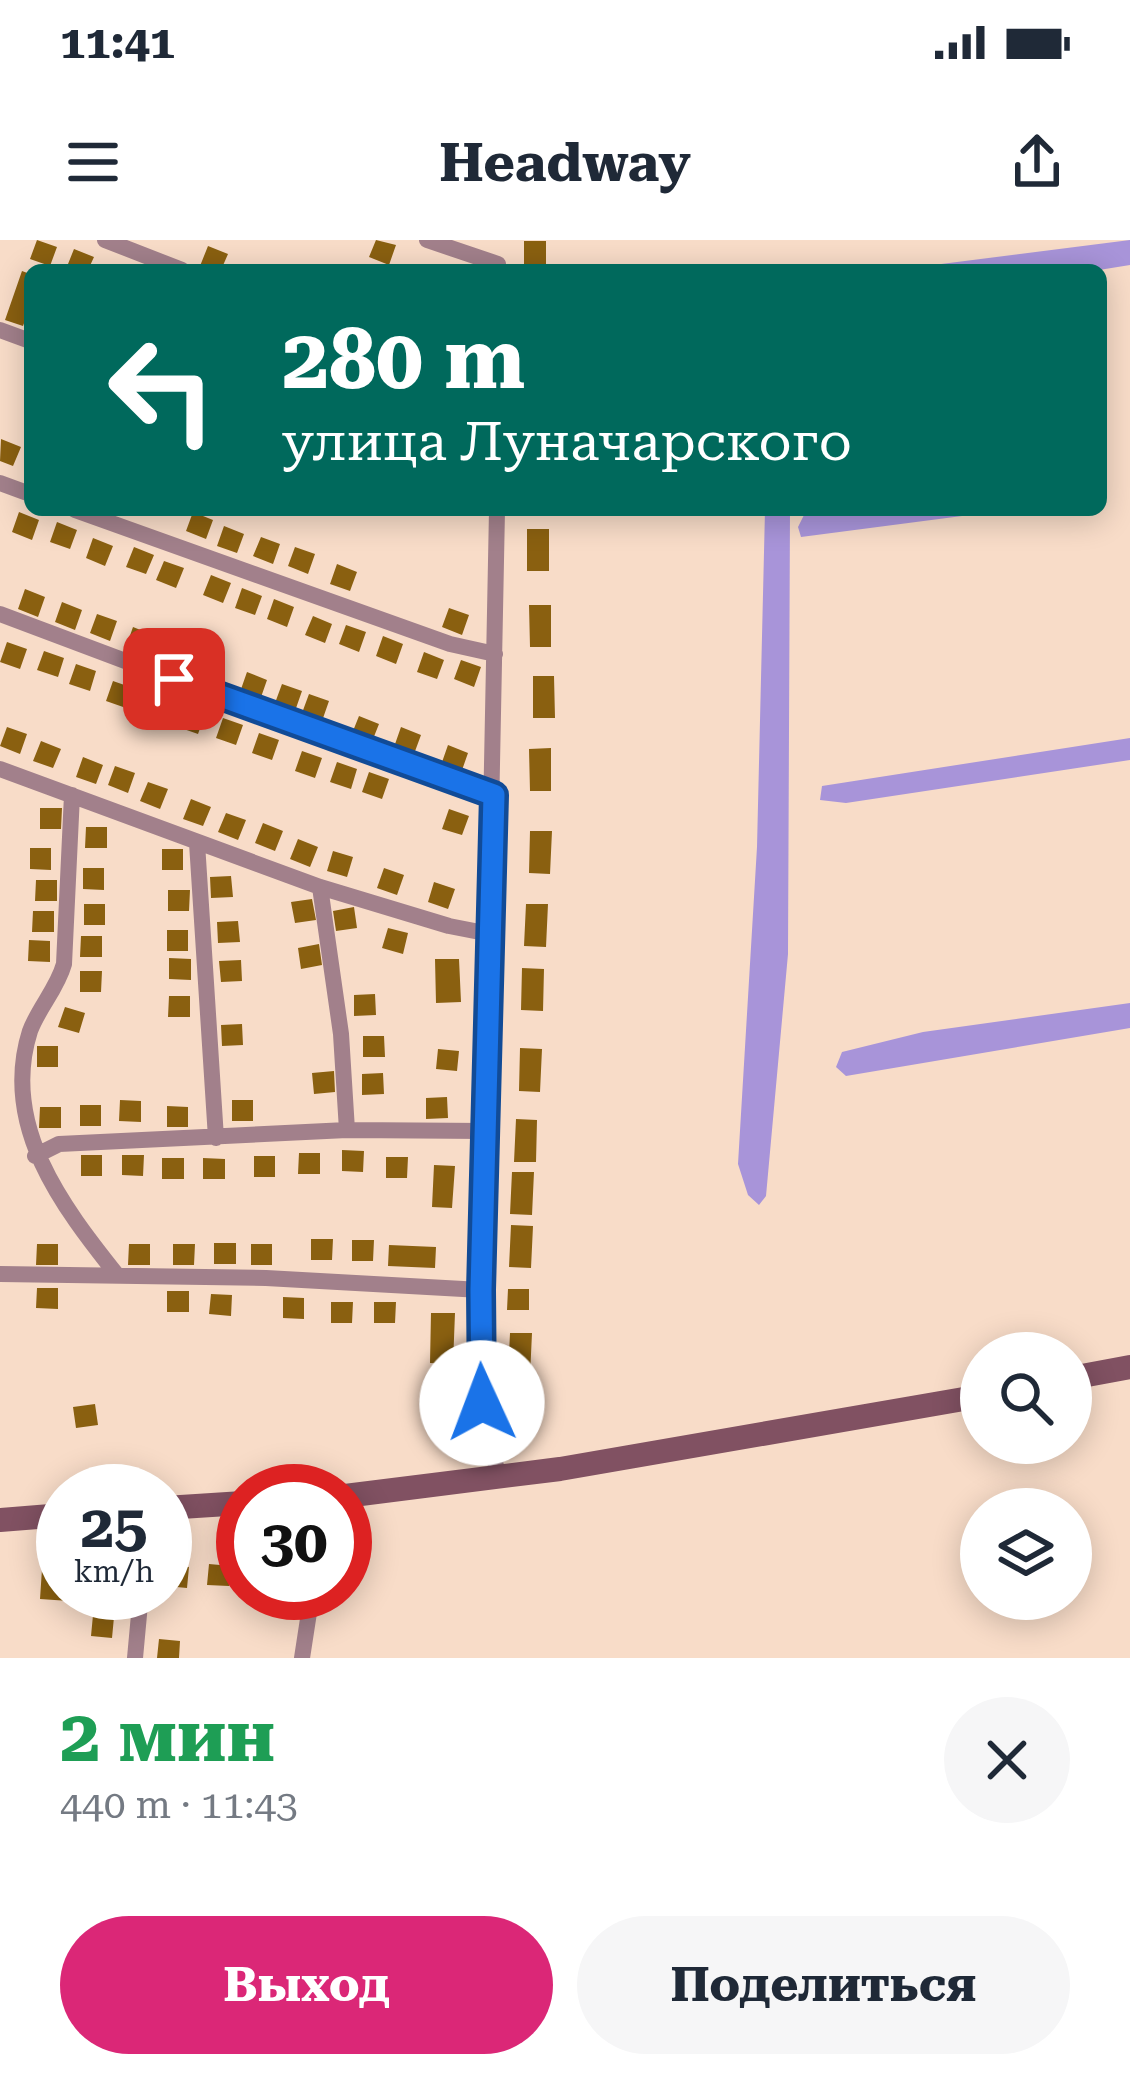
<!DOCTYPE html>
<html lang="ru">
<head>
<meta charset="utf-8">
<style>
  :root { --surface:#fff; --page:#f6f6f7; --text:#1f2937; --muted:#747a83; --accent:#db2777 }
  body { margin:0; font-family:"Roboto Serif",serif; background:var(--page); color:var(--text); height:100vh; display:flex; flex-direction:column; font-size:45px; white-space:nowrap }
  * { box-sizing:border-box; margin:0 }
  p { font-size:39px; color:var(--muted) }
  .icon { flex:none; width:66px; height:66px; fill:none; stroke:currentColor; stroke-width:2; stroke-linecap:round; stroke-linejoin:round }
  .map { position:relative; height:1418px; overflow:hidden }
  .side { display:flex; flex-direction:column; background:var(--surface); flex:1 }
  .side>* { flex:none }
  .top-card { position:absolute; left:24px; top:24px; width:1083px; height:252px; border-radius:18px; box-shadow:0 6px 30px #0003; background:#00695c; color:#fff; overflow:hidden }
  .buttons { position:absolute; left:960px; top:1092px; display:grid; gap:24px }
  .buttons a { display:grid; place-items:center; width:132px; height:132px; border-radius:50%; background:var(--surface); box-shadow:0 6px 30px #0003; font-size:60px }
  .speed { position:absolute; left:36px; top:1224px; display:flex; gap:24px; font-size:60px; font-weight:700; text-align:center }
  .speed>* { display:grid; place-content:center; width:156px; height:156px; border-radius:50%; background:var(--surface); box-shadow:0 6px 30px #0003; line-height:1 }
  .speed small { font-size:30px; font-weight:400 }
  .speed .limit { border:18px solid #d22; background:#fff; color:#111 }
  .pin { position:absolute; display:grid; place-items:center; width:102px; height:102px; color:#fff; margin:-51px; border-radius:24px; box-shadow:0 6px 18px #0006 }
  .me { position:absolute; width:132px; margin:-66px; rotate:358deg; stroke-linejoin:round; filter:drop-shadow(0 0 9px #0008) }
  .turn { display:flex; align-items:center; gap:42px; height:252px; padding:0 60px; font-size:54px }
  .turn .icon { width:156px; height:156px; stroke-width:2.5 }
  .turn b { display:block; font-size:84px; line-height:102px }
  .round { display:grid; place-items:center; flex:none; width:126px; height:126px; border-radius:63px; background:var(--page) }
  .overview { display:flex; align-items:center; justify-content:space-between; height:204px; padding:0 60px }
  h1 { font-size:72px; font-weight:700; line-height:90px; color:#1e9e55 }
  .button { display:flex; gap:24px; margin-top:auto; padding:24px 60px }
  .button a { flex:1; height:138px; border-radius:72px; background:var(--accent); color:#fff; font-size:48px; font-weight:700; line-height:138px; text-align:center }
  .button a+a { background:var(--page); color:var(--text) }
  .status { display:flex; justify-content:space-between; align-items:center; height:84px; padding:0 60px; background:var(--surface); direction:ltr }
  .status svg { height:33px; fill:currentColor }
  header { display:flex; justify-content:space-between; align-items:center; height:156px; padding:0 60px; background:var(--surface); font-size:54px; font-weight:700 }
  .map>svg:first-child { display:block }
  .forest { fill:#a894d9 }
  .building { fill:#8a6010 }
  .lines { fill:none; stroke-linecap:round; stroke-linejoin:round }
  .street { stroke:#a2808b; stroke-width:16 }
  .secondary { stroke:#815162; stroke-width:24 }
  .route-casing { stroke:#114b97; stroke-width:30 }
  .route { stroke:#1a73e8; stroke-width:21 }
</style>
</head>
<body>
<div class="status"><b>11:41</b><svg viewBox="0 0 49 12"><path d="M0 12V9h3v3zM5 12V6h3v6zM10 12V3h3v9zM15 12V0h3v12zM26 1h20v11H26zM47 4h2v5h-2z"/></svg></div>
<header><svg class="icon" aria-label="menu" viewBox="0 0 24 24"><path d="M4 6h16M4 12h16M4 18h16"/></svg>Headway<svg class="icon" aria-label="share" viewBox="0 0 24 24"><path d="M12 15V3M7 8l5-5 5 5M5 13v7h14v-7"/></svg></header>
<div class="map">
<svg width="1130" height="1418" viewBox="0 0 1130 1418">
  <rect width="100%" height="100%" fill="#f8dcc8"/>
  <path class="forest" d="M1130 0V25L1099 30H894Z
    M765 270H790L788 714 766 956 759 965 748 955 738 924 757 607Z
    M820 270H1008L801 297 798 287 804 275Z
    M1130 498V520L846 563 820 560 822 546Z
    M1130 763V788L846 836 836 827 842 812 923 792Z"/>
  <path class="building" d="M37 0 57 7 50 26 30 19Z
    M376 0 396 5 389 25 369 17Z
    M524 1H546V30H524Z
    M208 6 228 14 221 30 200 26Z
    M74 9 94 17 88 30 66 29Z
    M22 31 30 34V67L23 86 5 80Z
    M1 199 21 207 13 226 0 221Z
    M19 272 39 280 32 300 12 292Z
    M193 272 213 280 206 299 186 291Z
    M57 282 77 290 70 309 50 302Z
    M224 286 244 294 237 313 217 306Z
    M527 289H549V331H527Z
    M261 297 280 304 273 324 253 316Z
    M93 298 113 306 105 326 86 318Z
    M134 307 154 315 146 334 126 327Z
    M295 307 315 314 308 334 288 326Z
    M164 321 184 328 176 348 156 340Z
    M337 324 357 332 350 351 330 344Z
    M211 335 231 343 223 363 203 355Z
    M242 348 262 356 255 375 235 368Z
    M25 349 45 357 38 377 18 369Z
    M274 359 294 367 287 387 267 379Z
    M62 362 82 370 75 390 55 382Z
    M529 365H551V407H530Z
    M449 368 469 375 462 395 442 387Z
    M97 374 117 381 110 401 90 393Z
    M313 376 332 384 325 403 305 395Z
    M346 385 366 392 359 412 339 404Z
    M133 387 153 395 146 415 126 407Z
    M383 396 403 404 396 424 376 416Z
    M7 402 27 409 20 429 0 422Z
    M172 403 192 410 185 430 164 422Z
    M44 411 64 418 58 437 37 430Z
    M424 412 444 420 437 439 417 432Z
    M204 417 224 425 217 444 197 437Z
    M461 420 481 427 474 447 454 439Z
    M76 424 96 431 90 451 69 444Z
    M247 432 267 440 260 460 240 452Z
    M533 436H554L555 478H533Z
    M113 441 133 448 126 468 106 461Z
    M282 444 302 451 295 471 275 463Z
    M149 454 169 460 162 480 142 473Z
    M309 454 329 461 322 481 302 473Z
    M185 467 205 474 198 494 178 487Z
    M359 476 379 484 371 504 351 496Z
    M223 478 243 485 236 505 216 498Z
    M7 487 27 494 20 514 0 506Z
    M401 487 421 495 414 514 394 507Z
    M259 493 279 500 272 520 252 513Z
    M41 501 61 509 53 528 33 521Z
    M448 505 468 513 461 533 441 525Z
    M551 508V551H530L529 509Z
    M302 511 322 518 315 538 295 531Z
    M83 517 103 525 96 544 76 537Z
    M337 522 357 529 351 549 330 542Z
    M115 526 135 533 128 553 108 545Z
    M369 532 389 539 382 559 362 552Z
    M148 542 168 549 160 569 140 561Z
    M191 559 211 567 203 586 183 579Z
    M40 568H62L61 589H40Z
    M449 569 469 576 462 595 442 589Z
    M226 573 246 580 238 600 218 592Z
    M263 583 283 591 275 611 255 603Z
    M86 587H107V608H85Z
    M530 591H552L550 634 529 633Z
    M298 599 318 607 310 627 290 619Z
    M30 608H51V630L30 629Z
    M162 609H183V630H162Z
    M333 611 353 617 347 637 327 631Z
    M83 628H104V650L83 649Z
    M384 628 404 635 397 655 377 648Z
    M231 636 233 657 211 658 210 637Z
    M36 640H57V661H35Z
    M434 642 455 649 448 669 428 662Z
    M168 650H190L189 671H168Z
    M312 659 316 680 295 683 291 662Z
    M84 664H105V685H84Z
    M526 664H548L546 707 524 706Z
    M354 667 357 688 336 691 333 671Z
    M33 671H54V692H32Z
    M238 681 240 702 218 703 217 682Z
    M388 688 408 693 403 714 382 708Z
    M167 690H188V711H167Z
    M81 696H102V717H80Z
    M29 700 50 701V722L28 721Z
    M319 704 322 725 301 729 298 708Z
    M169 718 191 719V740L169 739Z
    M435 719H459L461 762 436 763Z
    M241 720 242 741 221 742 219 721Z
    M522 728 544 729 543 771 521 770Z
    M80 731H102L101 752H80Z
    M375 754 376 775 354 776V755Z
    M169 756H190V777H168Z
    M65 767 85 773 79 793 58 787Z
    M242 784 243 805 222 806 221 785Z
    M363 796H384L385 817H363Z
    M37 806H58V827H37Z
    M520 808 542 809 540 852 519 851Z
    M438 809 459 811 457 831 436 829Z
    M334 831 335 852 314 854 312 833Z
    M383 833 384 854 362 855V834Z
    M447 857 448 878 426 879V858Z
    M120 860 141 861V882L119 881Z
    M232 860H253V881H232Z
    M80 865H101V886H80Z
    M167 866 188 867V887H167Z
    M40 867H61V888H39Z
    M516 879 537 880 536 922H514Z
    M342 910 364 911 363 932 342 931Z
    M299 913H320V934H298Z
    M81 915H102V936H81Z
    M122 915H144L143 936 122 935Z
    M254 916H275V937H254Z
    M386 917H408L407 938H386Z
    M162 918H184V939H162Z
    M203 918 225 919V939H203Z
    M434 925 455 926 452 968 432 967Z
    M512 932H534L532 975 510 974Z
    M511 985 533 986 531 1028 509 1027Z
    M311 999H333L332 1020H311Z
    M352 1000H374L373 1021H352Z
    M214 1003H236V1024H214Z
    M37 1004H58V1025H36Z
    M129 1004H150V1025H128Z
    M173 1004H195L194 1025H173Z
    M251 1004H272V1025H251Z
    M389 1005 436 1007 435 1028 388 1026Z
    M37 1048H58V1069L36 1068Z
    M508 1049H529V1070H507Z
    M167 1051H189V1072H167Z
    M211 1054 232 1055 231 1076 209 1074Z
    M283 1057 304 1058V1079L283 1078Z
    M331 1062H353L352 1083H331Z
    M374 1062H396L395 1083H374Z
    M431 1073H455L453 1124 430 1123Z
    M510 1093H532L530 1136 508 1135Z
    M432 1156H453V1177H431Z
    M95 1164 98 1185 76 1188 73 1167Z
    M43 1314 63 1316V1353H69V1361L40 1359Z
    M209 1324 231 1326 229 1346 207 1345Z
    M167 1325 189 1327 187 1348 166 1346Z
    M93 1375 114 1377 112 1398 91 1396Z
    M159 1399 180 1401 179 1418H157Z"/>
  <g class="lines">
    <path class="street" d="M105 0 182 30
      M427 0 498 24
      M0 90 30 101
      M0 243 30 254
      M75 270 450 404 495 414
      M497 270 480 1134 498 1238
      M0 374 349 505 493 555
      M0 529 320 647 449 686 490 694
      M72 555 64 724C57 749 39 767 30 791 0 885 62 966 117 1035
      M197 603 216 898
      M320 647 341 794 347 890
      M35 916 59 904 347 890 485 891
      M0 1034 266 1038 481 1050
      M135 1418 141 1353
      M302 1418 312 1353"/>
    <path class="secondary" d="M1071 1138 1130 1127
      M345 1256 560 1229 981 1156
      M165 1268 243 1263
      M0 1280 63 1275"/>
  </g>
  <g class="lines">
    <g class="route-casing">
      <path id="route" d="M174 439 494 555 481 1050 482 1163"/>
    </g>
    <use href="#route" class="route"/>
  </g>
</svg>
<div class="buttons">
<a><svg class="icon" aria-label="search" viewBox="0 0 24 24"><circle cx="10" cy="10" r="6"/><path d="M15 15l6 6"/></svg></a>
<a><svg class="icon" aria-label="layers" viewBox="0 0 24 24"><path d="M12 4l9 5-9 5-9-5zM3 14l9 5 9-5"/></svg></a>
</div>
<div class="speed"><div>25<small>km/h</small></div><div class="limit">30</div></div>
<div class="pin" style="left:174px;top:439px;background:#d93025"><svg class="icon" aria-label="arrive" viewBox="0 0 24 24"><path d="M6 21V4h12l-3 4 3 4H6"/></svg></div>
<svg class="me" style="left:482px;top:1163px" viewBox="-20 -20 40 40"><circle r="19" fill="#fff"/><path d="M0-13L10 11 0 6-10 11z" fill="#1a73e8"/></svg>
<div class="top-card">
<div class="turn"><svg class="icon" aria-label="left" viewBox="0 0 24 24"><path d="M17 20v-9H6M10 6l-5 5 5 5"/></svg><div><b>280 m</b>улица Луначарского</div></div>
</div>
</div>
<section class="side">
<div class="overview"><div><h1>2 мин</h1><p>440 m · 11:43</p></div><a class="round"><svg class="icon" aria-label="close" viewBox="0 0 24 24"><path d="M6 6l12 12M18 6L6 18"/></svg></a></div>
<div class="button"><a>Выход</a><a>Поделиться</a></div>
</section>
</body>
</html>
